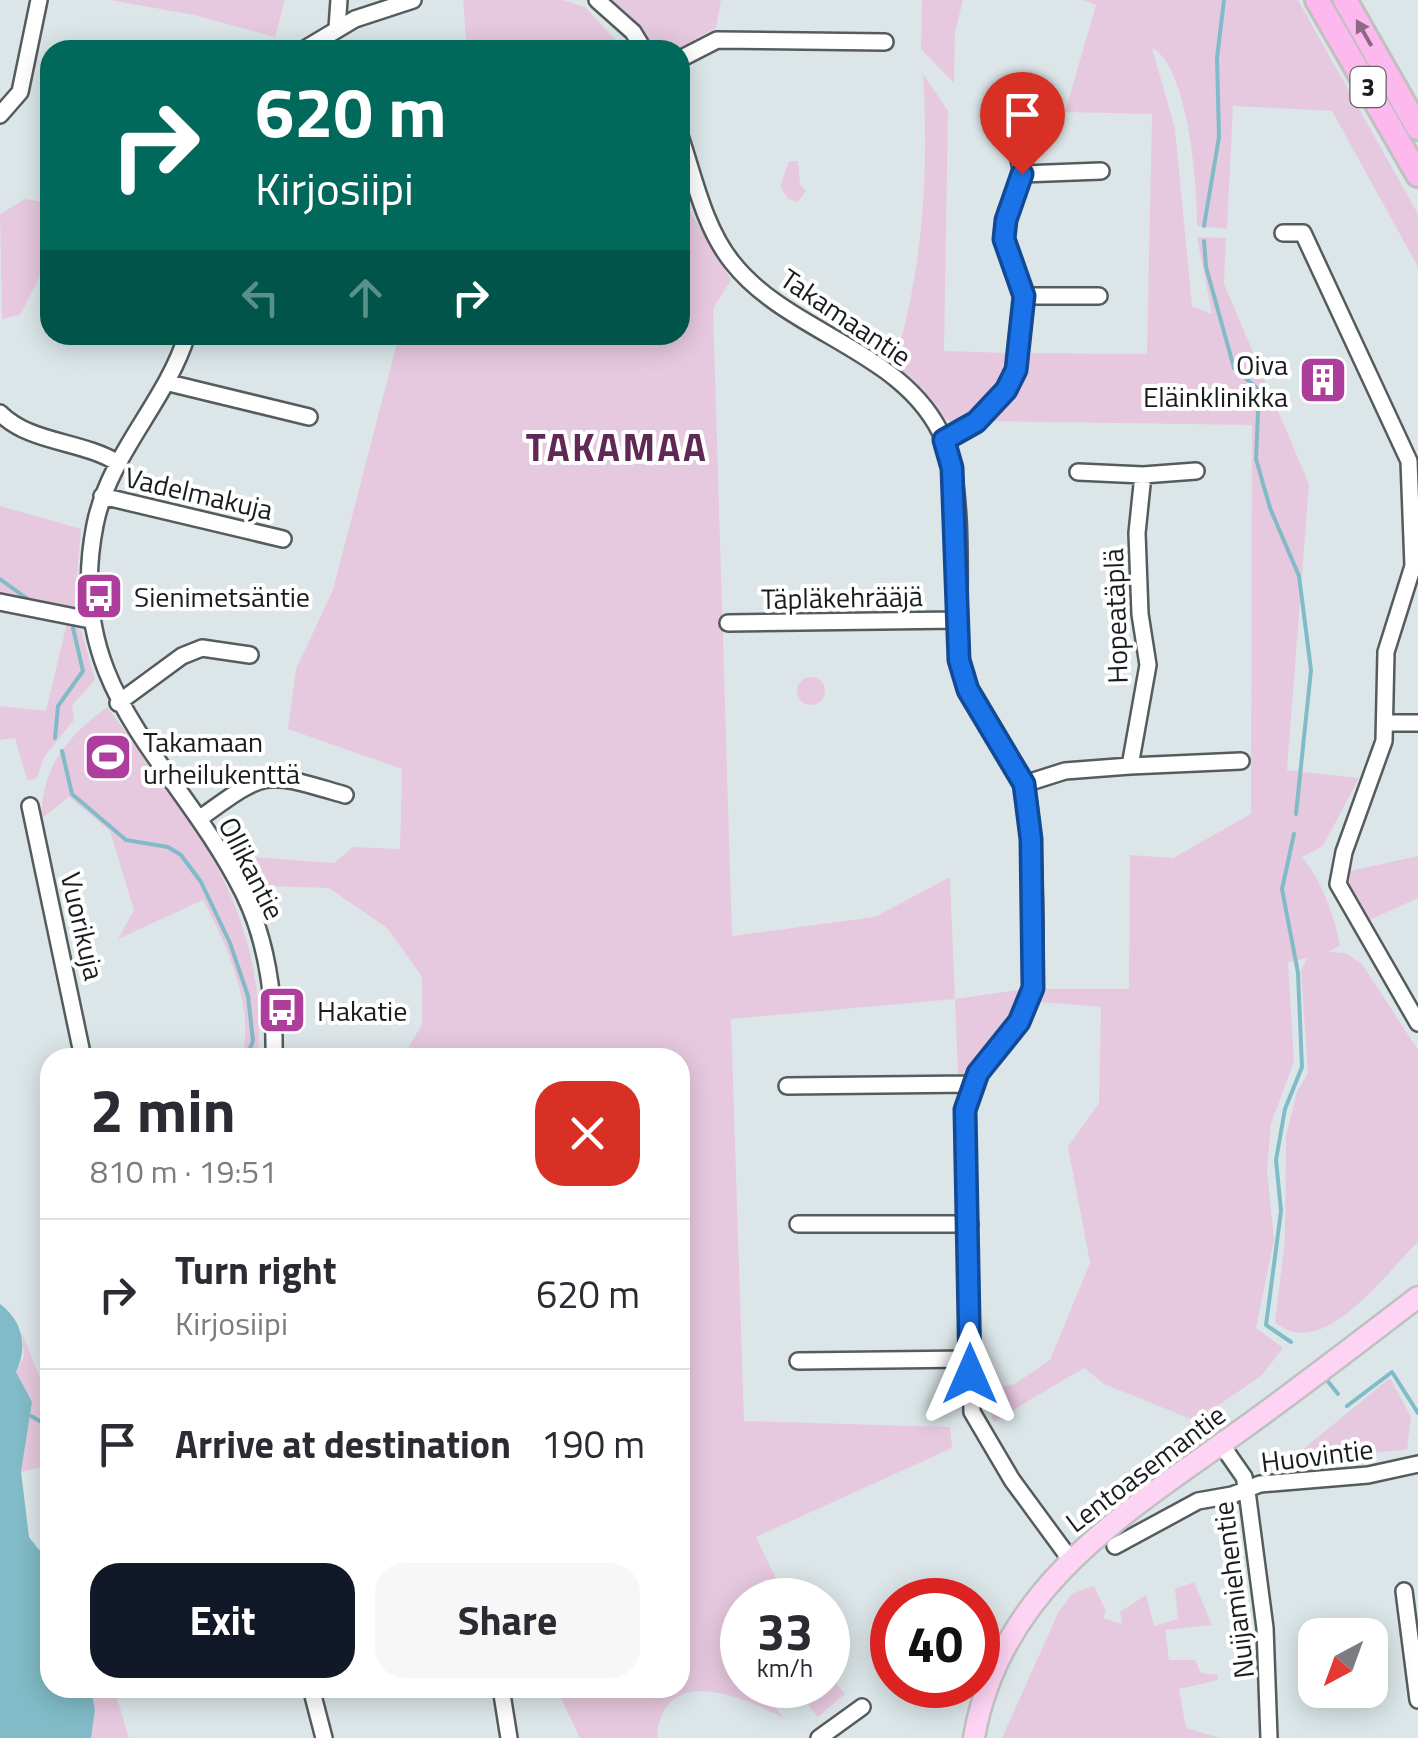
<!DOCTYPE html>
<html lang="en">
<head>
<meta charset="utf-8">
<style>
  :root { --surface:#fff; --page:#f7f7f7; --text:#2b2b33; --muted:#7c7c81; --line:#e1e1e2; --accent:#111827 }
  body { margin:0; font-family:"Titillium Web",sans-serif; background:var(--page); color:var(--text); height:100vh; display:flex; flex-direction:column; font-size:38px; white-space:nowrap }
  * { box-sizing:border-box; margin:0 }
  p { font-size:32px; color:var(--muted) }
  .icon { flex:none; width:55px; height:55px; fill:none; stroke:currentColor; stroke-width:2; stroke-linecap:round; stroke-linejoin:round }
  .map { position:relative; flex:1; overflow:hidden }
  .side { position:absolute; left:40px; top:1048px; width:650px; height:650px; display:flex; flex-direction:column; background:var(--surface); border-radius:30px; box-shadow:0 5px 25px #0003 }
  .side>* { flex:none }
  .guide { position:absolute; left:40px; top:40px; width:650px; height:305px; border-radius:30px; box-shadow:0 5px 25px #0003; background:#00695c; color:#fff; overflow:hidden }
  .needle { width:65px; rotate:221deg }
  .fabs { position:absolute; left:1298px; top:1618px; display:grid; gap:20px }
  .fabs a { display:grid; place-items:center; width:90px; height:90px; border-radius:20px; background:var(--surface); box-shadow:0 5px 25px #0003; font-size:50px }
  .speed { position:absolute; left:720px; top:1578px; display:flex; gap:20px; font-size:50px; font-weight:700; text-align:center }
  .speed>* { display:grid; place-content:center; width:130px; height:130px; border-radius:50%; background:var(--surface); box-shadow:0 5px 25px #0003; line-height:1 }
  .speed small { font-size:25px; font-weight:400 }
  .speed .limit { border:15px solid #d22; background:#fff; color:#111 }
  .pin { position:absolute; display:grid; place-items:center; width:85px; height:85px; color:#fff; margin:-102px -42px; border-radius:50% 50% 50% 0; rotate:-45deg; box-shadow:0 0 10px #0007 }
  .pin .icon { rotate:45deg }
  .me { position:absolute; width:110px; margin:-55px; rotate:0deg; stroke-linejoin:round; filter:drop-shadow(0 0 8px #0008) }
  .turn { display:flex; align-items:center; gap:35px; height:210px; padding:0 50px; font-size:45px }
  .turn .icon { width:130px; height:130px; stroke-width:2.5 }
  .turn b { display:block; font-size:70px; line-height:85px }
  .lanes { display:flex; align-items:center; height:95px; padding:0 50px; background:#0003; justify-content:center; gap:50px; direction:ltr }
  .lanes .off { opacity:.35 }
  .round { display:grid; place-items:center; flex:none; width:105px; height:105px; border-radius:30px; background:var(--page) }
  .head { display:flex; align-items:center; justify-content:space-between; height:170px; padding:0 50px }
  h1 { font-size:60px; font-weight:700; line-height:75px }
  .cta { display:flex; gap:20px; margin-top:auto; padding:20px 50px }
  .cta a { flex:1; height:115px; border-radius:30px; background:var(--accent); color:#fff; font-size:40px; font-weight:700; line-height:115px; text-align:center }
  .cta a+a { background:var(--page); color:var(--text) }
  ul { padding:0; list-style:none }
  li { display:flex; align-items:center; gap:30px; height:150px; padding:0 50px; border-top:2px solid var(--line) }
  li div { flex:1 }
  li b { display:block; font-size:38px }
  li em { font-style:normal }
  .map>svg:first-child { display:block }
  .green { fill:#e7c9df }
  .water { fill:#80bbc7 }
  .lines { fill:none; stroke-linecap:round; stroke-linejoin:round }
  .stream { stroke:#80bbc7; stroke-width:4 }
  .minor-casing { stroke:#545c5e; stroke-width:20 }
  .major-casing { stroke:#bfc0c0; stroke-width:25 }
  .highway-casing { stroke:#bfc0c0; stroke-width:28 }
  .minor { stroke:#fff; stroke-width:15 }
  .major { stroke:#fed4f4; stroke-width:20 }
  .highway { stroke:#fdb8ed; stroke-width:22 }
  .oneway { fill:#8c6a86 }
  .route-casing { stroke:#114b97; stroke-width:25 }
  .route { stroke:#1a73e8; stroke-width:18 }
  .labels { text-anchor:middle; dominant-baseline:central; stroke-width:8; stroke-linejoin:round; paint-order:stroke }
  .shield { fill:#fff; stroke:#5f6162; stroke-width:2.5 }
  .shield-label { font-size:25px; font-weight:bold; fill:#1a1d1e }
  .street-label { font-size:28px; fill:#1a1d1e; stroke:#fff }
  .poi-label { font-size:28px; fill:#1a1d1e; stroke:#fff; text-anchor:start }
  .district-label { font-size:38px; font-weight:bold; letter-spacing:2.5px; fill:#5f2855; stroke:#fff }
</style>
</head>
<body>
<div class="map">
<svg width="1418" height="1738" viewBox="0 0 1418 1738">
  <rect width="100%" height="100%" fill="#dce6e8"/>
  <path class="green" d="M110 0H284V3L275 37 194 15Z
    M463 0H563L585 7 625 50H467Z
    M607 0H721L716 28 679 48 655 50 622 8Z
    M922 0H963L955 32 954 83 921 49Z
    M1083 0H1298L1418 214V267L1332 111 1233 106 1227 229 1197 226C1198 187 1188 66 1152 48L1175 129 1192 306 1212 314 1197 237 1226 238 1224 284 1309 484 1287 770 1359 778 1323 846 1302 857C1321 879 1335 917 1340 946L1328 952 1345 953 1362 964 1418 1050V1242C1386 1272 1323 1364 1275 1322L1285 1239 1286 1135 1297 1092 1308 1073 1301 971 1307 958 1288 962 1294 1061 1271 1124 1267 1170 1274 1240 1256 1328 1283 1348 1262 1375 1196 1421 1104 1384 1084 1368 993 1422 987 1390 1015 1384 1050 1360 1090 1263 1068 1147 1099 1103 1101 1007 1040 1002 1044 989H1129L1130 855 1173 858 1251 814 1252 425 987 421C1007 400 1025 382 1031 353L1147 354 1152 114 1065 112 1096 5Z
    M923 74 948 111 944 351 1011 353 1004 374 960 425C938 421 913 386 892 371 923 272 929 177 923 74Z
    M789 161H798L800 184 806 191 798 202 788 199 780 186Z
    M680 195 731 280 713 309 732 936 875 917 950 877 955 999 1025 989 1019 1007 965 1075 958 1074 955 999 731 1019 744 1421 950 1427 952 1448 756 1537 786 1600H742V1646L723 1650 742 1669V1685H756L784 1718C745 1698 662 1661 657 1738H580L556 1688H680V1058L403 1057 422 1024V977L387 928 329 888 266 886 252 857 334 863 353 847 400 849 402 769 288 729 296 669 333 590 399 335H680Z
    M25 199 50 203 39 278 20 315 2 319 0 214Z
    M0 506 81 529 74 611 0 597Z
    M67 623 81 630 95 680 72 705 74 720 45 756 36 779 27 780 15 738 0 740V706L46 711Z
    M797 691a14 14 0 1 1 28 0a14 14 0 1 1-28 0Z
    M107 707C190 819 269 909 258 1057H242C255 1007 227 945 203 900L118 939 134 910 110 831 69 797 41 819C42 766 67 737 107 707Z
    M1418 856V898L1365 922 1349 895 1350 871Z
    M22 1333 50 1403V1475L43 1467 21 1472 32 1402 16 1372 24 1356Z
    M1390 1378 1411 1417 1407 1450 1291 1459Z
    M1194 1582 1212 1625 1165 1630 1169 1660H1195L1201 1673 1218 1675V1680L1179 1689 1186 1728 1220 1738H1002L1059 1611 1073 1593 1094 1586 1106 1611 1103 1618 1122 1624 1120 1612 1146 1595 1154 1626 1178 1619 1175 1589Z
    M828 1673 845 1694 818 1717 792 1685H828Z
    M91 1688H114L129 1738H91L95 1710Z"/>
  <path class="water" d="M0 1304C23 1321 28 1347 16 1372L32 1402 21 1472 29 1537 39 1550 50 1548V1688H91L95 1710 91 1738H0Z"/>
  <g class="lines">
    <path class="stream" d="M1204 226 1219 137 1217 58 1224 0
      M1204 241 1206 267 1234 368 1259 390 1256 459 1270 508 1299 576 1311 670 1296 814
      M0 579 29 600
      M55 738 58 706 83 671 73 628
      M62 751 72 794 126 840 168 847 181 855 201 882 230 943 248 996 253 1041 246 1058
      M1291 1342 1266 1325 1281 1211 1276 1160 1285 1109 1302 1067 1298 973 1282 889 1294 834
      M1326 1379 1338 1394
      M1347 1406 1392 1372 1418 1413
      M31 1416 50 1427"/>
    <g class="minor-casing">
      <path id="minor" d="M597 0 633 32 644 50
        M337 28 339 0
        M303 50 355 19 413 0
        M680 59 717 40 885 42
        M0 115 20 92 39 0
        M680 136C694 177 704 227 732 262 789 335 906 350 944 440 966 491 957 602 959 660 971 708 1006 742 1025 787 1034 808 1038 971 1032 992 1018 1038 973 1062 965 1110L972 1412 1012 1480 1070 1559
        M1022 174 1101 171
        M1283 233H1303L1409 461 1413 566 1386 652 1384 741 1344 852 1338 884 1418 1023
        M1024 296H1099
        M187 335C165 404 109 454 95 525 62 692 178 761 244 894 268 943 275 1003 274 1058
        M169 383 309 417
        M0 413C31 444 81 440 118 463
        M944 439 976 422 1006 390 1016 370 1024 296 1005 239 1006 219 1022 174 1013 131 1016 107
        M1078 472 1143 475 1196 471
        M102 496 283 539
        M0 602 90 620
        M728 623 958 620
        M118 703 182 656 202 648 250 655
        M1386 723H1418
        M1130 766 1241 761
        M1024 784 1065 771 1130 766 1148 665 1140 614 1137 533 1143 475
        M30 806 83 1058
        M199 819C268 769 263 771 345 795
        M787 1086 972 1084
        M798 1224H970
        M798 1361 970 1359
        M1221 1444 1244 1477 1247 1491 1265 1628 1269 1738
        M1115 1546 1198 1501 1232 1495 1260 1484 1368 1475 1418 1464
        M1404 1591 1418 1700
        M311 1688 324 1738
        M501 1688 509 1738
        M819 1738 862 1707"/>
    </g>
    <g class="major-casing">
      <path id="major" d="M974 1738C999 1588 1126 1512 1241 1430 1301 1387 1359 1342 1418 1297"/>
    </g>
    <g class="highway-casing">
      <path id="highway" d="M1317 0 1418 175
        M1345 0 1418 128"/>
    </g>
    <use href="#minor" class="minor"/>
    <use href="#major" class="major"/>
    <use href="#highway" class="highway"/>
  </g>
  <defs><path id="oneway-solid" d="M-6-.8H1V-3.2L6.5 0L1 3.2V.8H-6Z" transform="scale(2.5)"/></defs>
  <use class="oneway" href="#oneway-solid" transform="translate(1364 33) rotate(-120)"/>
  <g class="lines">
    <g class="route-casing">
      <path id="route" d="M970 1374 965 1110 978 1073 1019 1022 1033 988 1031 839 1024 784 968 690 959 660 952 468 944 440 976 422 1006 390 1016 370 1024 296 1004 239 1006 220 1022 174"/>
    </g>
    <use href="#route" class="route"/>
  </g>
  <defs>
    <g id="building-square" transform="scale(2.5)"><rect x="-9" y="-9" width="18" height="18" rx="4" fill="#ad3e9b" stroke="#fff"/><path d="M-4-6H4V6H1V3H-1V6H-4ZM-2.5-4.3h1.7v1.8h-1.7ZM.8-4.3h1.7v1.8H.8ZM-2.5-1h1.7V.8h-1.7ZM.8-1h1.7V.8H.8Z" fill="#fff"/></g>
    <g id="bus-square" transform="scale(2.5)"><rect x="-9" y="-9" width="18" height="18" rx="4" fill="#ad3e9b" stroke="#fff"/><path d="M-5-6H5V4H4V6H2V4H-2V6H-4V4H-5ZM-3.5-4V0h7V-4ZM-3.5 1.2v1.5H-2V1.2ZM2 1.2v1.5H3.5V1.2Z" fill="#fff"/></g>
    <g id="stadium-square" transform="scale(2.5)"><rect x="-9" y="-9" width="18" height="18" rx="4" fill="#ad3e9b" stroke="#fff"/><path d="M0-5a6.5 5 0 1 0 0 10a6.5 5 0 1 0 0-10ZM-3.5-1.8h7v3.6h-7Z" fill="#fff"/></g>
  </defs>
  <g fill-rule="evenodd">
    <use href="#building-square" x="1323" y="380"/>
    <use href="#bus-square" x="99" y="596"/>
    <use href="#stadium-square" x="108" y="757"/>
    <use href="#bus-square" x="282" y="1010"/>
  </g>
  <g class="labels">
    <rect class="shield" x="1350.5" y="67" width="35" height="40" rx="8"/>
    <g class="shield-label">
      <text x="1368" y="87">3</text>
    </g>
    <g class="street-label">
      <text transform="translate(846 317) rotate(34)">Takamaantie</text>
      <text transform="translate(199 493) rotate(13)">Vadelmakuja</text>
      <text transform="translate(842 597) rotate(-1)">Täpläkehrääjä</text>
      <text transform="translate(1115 616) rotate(-92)">Hopeatäplä</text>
      <text transform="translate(252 868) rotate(63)">Ollikantie</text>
      <text transform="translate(83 926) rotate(77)">Vuorikuja</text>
      <text transform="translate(1317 1455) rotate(-7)">Huovintie</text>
      <text transform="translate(1145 1468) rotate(-37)">Lentoasemantie</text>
      <text transform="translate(1233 1590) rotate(-97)">Nuijamiehentie</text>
    </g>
    <g class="poi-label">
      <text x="1288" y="364" text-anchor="end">Oiva<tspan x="1288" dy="32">Eläinklinikka</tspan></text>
      <text x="134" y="596">Sienimetsäntie</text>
      <text x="143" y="741">Takamaan<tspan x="143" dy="32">urheilukenttä</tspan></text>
      <text x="317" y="1010">Hakatie</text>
    </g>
    <g class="district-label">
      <text x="617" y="447">TAKAMAA</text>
    </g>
  </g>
</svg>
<div class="fabs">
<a><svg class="needle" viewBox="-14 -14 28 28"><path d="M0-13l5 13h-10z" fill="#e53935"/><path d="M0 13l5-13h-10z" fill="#7c7c81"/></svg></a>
</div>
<div class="speed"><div>33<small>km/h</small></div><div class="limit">40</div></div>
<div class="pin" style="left:1022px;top:174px;background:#d93025"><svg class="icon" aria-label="arrive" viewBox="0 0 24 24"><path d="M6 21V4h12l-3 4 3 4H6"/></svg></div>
<svg class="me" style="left:970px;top:1374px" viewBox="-20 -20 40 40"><path d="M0-17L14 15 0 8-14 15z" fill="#1a73e8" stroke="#fff" stroke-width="4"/></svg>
<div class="guide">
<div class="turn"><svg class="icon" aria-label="right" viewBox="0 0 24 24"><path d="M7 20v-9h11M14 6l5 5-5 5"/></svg><div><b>620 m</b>Kirjosiipi</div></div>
<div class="lanes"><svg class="icon off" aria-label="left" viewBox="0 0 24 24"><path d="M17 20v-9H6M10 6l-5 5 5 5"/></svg><svg class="icon off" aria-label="ahead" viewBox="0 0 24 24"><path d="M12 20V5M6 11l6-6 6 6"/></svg><svg class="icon" aria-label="right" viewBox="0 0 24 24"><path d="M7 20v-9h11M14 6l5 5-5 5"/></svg></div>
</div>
<section class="side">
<div class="head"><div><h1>2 min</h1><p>810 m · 19:51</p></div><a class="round" style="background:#d93025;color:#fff"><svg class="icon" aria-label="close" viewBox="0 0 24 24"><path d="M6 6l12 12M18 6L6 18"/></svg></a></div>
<ul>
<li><svg class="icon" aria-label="right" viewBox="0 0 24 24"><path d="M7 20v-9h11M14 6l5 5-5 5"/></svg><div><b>Turn right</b><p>Kirjosiipi</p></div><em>620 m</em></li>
<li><svg class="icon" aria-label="arrive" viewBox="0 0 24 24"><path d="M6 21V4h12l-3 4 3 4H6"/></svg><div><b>Arrive at destination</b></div><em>190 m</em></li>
</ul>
<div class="cta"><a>Exit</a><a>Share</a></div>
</section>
</div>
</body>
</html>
